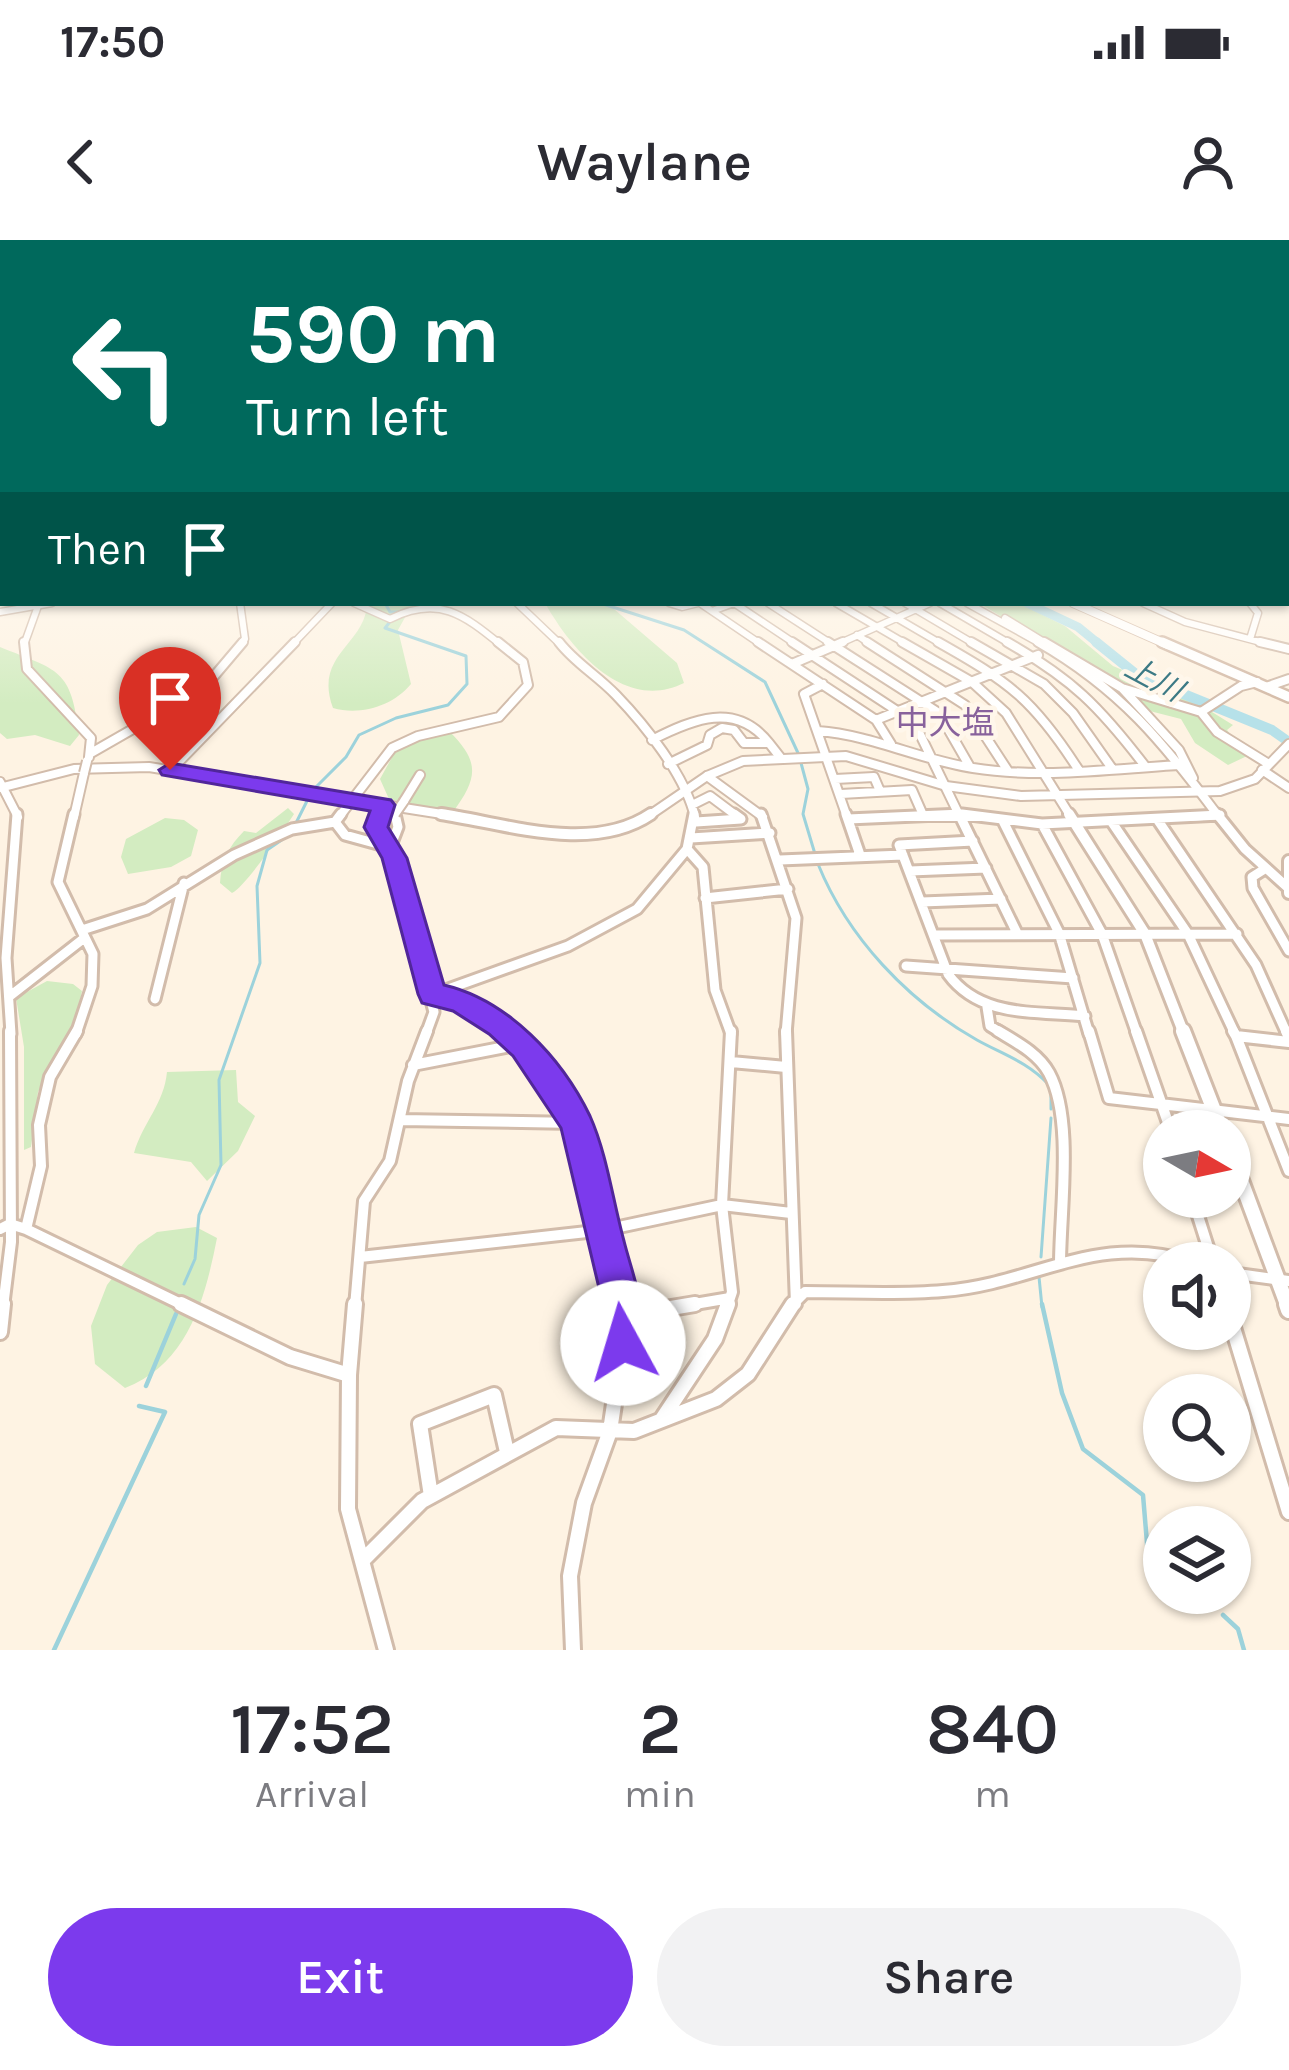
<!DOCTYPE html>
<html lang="en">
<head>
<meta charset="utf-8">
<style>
  :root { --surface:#fff; --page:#f2f2f3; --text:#2b2b33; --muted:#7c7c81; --accent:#7c3aed }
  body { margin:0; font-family:Karla,"Noto Sans JP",sans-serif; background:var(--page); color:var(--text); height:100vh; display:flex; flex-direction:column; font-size:45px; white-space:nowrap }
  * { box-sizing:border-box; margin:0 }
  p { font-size:39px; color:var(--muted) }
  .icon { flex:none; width:66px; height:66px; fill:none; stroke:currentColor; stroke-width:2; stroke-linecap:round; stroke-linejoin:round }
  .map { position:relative; height:1410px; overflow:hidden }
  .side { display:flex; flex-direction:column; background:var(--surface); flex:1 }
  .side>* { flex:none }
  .banner { position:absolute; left:0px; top:0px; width:1290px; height:366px; box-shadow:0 3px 9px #0004; background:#00695c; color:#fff; overflow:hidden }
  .needle { width:78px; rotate:99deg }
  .controls { position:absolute; left:1143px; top:870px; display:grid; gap:24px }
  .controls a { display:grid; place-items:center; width:108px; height:108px; border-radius:50%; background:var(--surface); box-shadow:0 3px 9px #0004; font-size:60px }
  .pin { position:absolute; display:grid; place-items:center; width:102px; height:102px; color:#fff; margin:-123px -51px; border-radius:50% 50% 50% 0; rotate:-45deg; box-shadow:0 0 12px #0007 }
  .pin .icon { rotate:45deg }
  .me { position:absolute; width:132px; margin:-66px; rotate:354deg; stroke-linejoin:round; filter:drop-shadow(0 0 9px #0008) }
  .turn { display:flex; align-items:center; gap:42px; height:252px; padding:0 48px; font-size:54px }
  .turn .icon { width:156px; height:156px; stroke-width:2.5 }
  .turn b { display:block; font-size:84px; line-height:102px }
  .then { display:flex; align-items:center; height:114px; padding:0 48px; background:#0003; gap:24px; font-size:45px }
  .eta { display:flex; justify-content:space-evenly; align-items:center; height:204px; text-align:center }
  .eta b { font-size:72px; font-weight:600; line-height:84px }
  .button { display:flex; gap:24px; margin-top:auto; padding:24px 48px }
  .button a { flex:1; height:138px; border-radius:72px; background:var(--accent); color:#fff; font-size:48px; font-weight:600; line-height:138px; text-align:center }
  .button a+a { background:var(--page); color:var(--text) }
  .status { display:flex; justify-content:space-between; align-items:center; height:84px; padding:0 60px; background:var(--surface); direction:ltr }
  .status svg { height:33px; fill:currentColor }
  header { display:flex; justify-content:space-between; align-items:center; height:156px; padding:0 48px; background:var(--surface); font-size:54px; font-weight:600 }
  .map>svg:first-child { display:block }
  .green { fill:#d3ecc1 }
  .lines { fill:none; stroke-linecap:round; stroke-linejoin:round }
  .stream-far1 { stroke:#9cd2db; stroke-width:3 }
  .stream { stroke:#9cd2db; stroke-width:4.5 }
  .river-far1 { stroke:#b6e1e9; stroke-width:9 }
  .river { stroke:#b6e1e9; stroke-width:10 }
  .minor-far4-casing { stroke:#d2bcab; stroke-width:9 }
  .minor-far3-casing { stroke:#d2bcab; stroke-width:12 }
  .minor-far2-casing { stroke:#d2bcab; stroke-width:15 }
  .minor-far1-casing { stroke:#d2bcab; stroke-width:16 }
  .minor-casing { stroke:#d2bcab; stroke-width:20 }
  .tertiary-far4-casing { stroke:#d2bcab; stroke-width:9 }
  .tertiary-far3-casing { stroke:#d2bcab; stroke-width:12 }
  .tertiary-far2-casing { stroke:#d2bcab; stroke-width:16 }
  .tertiary-far1-casing { stroke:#d2bcab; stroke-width:20 }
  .tertiary-casing { stroke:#d2bcab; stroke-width:22 }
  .secondary-far1-casing { stroke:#d5bca9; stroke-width:10 }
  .secondary-casing { stroke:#d5bca9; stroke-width:14 }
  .minor-far4 { stroke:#fff; stroke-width:6 }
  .minor-far3 { stroke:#fff; stroke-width:8 }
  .minor-far2 { stroke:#fff; stroke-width:9 }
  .minor-far1 { stroke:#fff; stroke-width:10 }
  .minor { stroke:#fff; stroke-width:14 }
  .tertiary-far4 { stroke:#fff; stroke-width:6 }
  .tertiary-far3 { stroke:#fff; stroke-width:8 }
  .tertiary-far2 { stroke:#fff; stroke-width:10 }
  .tertiary-far1 { stroke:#fff; stroke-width:14 }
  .tertiary { stroke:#fff; stroke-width:16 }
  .secondary-far1 { stroke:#fff; stroke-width:8 }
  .secondary { stroke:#fff; stroke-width:9 }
  .minor-bridge-casing { stroke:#d2bcab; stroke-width:12; stroke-linecap:butt }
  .tertiary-bridge-casing { stroke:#d2bcab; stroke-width:12; stroke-linecap:butt }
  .minor-bridge { stroke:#fff; stroke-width:8 }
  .tertiary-bridge { stroke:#fff; stroke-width:8 }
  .route { fill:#7c3aed; stroke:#51269a; stroke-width:3 }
  .labels { text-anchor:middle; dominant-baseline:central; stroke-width:9; stroke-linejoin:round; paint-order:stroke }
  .far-water-label { font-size:30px; font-style:italic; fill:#3c7a85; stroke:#fff7eb }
  .far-quarter-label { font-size:33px; fill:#88629c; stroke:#fff7eb }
</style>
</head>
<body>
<div class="status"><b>17:50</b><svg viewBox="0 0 49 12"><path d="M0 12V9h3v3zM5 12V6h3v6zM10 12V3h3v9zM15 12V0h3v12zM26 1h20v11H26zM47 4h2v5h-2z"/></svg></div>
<header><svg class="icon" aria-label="back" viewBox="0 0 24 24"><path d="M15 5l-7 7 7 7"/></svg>Waylane<svg class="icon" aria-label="person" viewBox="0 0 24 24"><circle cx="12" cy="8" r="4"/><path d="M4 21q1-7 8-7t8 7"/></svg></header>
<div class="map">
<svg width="1289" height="1410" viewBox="0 0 1289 1410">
  <rect width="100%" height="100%" fill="#fef3e3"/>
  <path class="green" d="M367 363H421L408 372 398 390 411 444C393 466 360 476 333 468 313 414 366 405 367 363Z
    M545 363H607L677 423 684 443C624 473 571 409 545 363Z
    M979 363H1019L1065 386 1113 426 1191 459 1233 485 1227 490 1247 516 1228 525 1195 503 1181 479 1138 468 1078 423Z
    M0 407C59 431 71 428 79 495L70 506 35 495 7 499 0 493Z
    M450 492C480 522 478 538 453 572L389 559 380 539 401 501Z
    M288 568 294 574C283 591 246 646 232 653L220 643C221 621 229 606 244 591L256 593Z
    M165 578 184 580 198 590 191 616 171 627 128 634 121 617 126 599Z
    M47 741 73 744 82 751 78 772 38 852 31 907 24 910V807L16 758Z
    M236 830 238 862 255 876 238 911 207 941 191 922 134 913C143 882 164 864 167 832Z
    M196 987 217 998C205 1059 188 1124 125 1148L95 1124 91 1086 107 1045 138 1005 157 992Z"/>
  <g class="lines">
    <path class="stream-far1" d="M385 363 390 372H398
      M600 363 684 390 765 442 798 513
      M801 523 808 549 803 574 815 614
      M316 547 346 517 359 495 396 478 448 465 467 444 466 416 385 388 389 383
      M296 583 308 559
      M818 624C848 698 908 761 977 800 1002 814 1028 822 1048 844
      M1051 852V869
      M1041 1017 1051 878
      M1039 1037 1042 1067
      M184 1044 195 1019 199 975 221 925 219 840 260 723 257 646 267 610 289 595"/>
    <path class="stream" d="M1042 1064 1062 1153 1083 1209 1143 1255 1148 1315 1164 1333
      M146 1146 176 1074
      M1223 1375 1238 1389 1244 1410
      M54 1410 165 1172 139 1166"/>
    <path class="river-far1" d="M1027 363 1078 387 1100 405"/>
    <path class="river" d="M1096 402 1137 435 1272 490 1289 502"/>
    <g class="minor-far4-casing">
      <path id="minor-far4" d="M240 363 245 399 240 405
        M354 363 390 379C438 355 463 374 501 405
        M517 363 561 405
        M669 363 682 367 698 363
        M700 363 762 405
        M768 363 833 405
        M871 363 943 405
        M905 363 976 405
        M940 363 1012 405
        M967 363 1043 405
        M1143 363 1185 382 1272 405
        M1250 363 1258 373 1250 399
        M712 371 734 363 797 405
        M1005 378 1049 405
        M857 395 872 405
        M24 405 38 366
        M292 405 332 363
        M836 405 930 363"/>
    </g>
    <g class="minor-far3-casing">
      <path id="minor-far3" d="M24 402 27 429 91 498 89 517
        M559 402C575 423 597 435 616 455 645 485 685 535 695 577
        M758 402 876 480 891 504
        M792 402 914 482 960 577
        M828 402 939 473 970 527
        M867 402 965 465 1008 531
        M938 402C1009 442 1033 459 1078 529
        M971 402 1044 444 1073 473 1111 527
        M1007 402C1072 439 1099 466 1145 526
        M1038 402C1120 449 1163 502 1219 577
        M1044 402 1122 448
        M1260 402 1289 409
        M792 424 843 402
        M823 444 804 454 847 577
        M1266 447 1289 439
        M1201 472 1241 446 1257 442
        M876 480 1038 415
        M818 491C872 495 920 520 973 528 1041 539 1111 529 1179 525
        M652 500C693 479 736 461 769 503
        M91 513 159 474 193 461 243 402
        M668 524 707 505 710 495 722 488 734 490 744 503H769L780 517
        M170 531 295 402
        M707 536 763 577
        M1193 538 1179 510 1122 448 1201 472 1217 492 1267 523
        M835 539 874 537 880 551
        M0 542 18 577
        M841 554 912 550 923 575
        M404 561 420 535
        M692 565 710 556 738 577
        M74 577 84 533
        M339 577 392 508 418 496 499 477 528 445 523 422 498 402
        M379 577 383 565
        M902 577H983
        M1187 577 1220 575"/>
    </g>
    <g class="minor-far2-casing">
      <path id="minor-far2" d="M74 574 58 642 93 714 92 746 76 794
        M380 574 376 587 394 618 434 772 426 794
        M761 574 796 678 786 794
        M846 574 860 615
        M959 574 1017 693
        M1217 574 1245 609 1287 647
        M848 579 962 574 1042 584 1220 575
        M1157 579 1256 725 1287 794
        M1003 581 1059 693 1089 794
        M1111 581 1188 694 1235 794
        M335 582 345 595 385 606
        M696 582 741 579 734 574
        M1042 584 1102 694 1137 794
        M691 598 770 593
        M973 601 899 605 948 734C980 778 1035 771 1085 776
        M390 608 398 587 395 574
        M687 609 703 627 715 750 731 794
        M780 620 903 615
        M1263 630 1252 637 1253 648 1289 711
        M910 631 986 628
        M705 658 788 649
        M922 662 1001 659
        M82 690 147 669 234 615 292 589 335 582 341 574
        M934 695 1237 694
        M906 726 1073 738
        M439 752 509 794
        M437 753 568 706 637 669 687 609 694 574
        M10 756 83 699
        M155 759 184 643
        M987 767 990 786 1003 794
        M11 794 6 718 17 574"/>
    </g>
    <g class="minor-far1-casing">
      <path id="minor-far1" d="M505 791C583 859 602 969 622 1067
        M786 791 796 1064
        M998 791C1016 802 1038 813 1049 833 1074 879 1060 971 1060 1024
        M1089 791 1109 858 1289 879
        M1136 791 1171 891
        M1233 791 1236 796
        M1286 791 1289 797
        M1289 802 1236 796 1289 931
        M731 822 786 827
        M413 825 521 804
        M401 880 576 883
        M1192 957 1213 1023
        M0 989 10 984 26 989 187 1067
        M26 989 41 926 39 885 50 837 77 791
        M360 1017 605 990 722 965 791 973
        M1230 1033 1289 1041
        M3 1067 11 1002 10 791
        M355 1067 364 961 390 921 408 841 427 791
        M677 1067 730 1058
        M727 1067 732 1052 722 965 731 791
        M790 1067 805 1052C851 1052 898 1055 943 1051 1036 1044 1097 990 1195 1023"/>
    </g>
    <g class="minor-casing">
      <path id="minor" d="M181 1064 290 1117 349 1135
        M355 1064 349 1135 348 1269 386 1410
        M623 1076 695 1064
        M1230 1078 1289 1272
        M0 1092 3 1064
        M662 1179 715 1099 728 1064
        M431 1256 420 1184 494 1155 507 1212
        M363 1320 422 1261 556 1188 634 1191 716 1159 748 1134 793 1064
        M573 1410 570 1336 584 1263 610 1191 623 1103 622 1064"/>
    </g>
    <g class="tertiary-far4-casing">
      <path id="tertiary-far4" d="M836 363 908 405
        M0 372 52 363"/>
    </g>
    <g class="tertiary-far3-casing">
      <path id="tertiary-far3" d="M902 402 972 442 1006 473 1071 577
        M1262 530 1289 548
        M0 548 74 529 149 527 352 560
        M366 562 461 577
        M647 577 707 536 743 521 846 516 946 546 1021 556 1220 551 1255 539 1289 504"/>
    </g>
    <g class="tertiary-far2-casing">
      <path id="tertiary-far2" d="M441 574C507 584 592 614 651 574
        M1069 574 1145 694 1184 794
        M1289 621V653"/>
    </g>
    <g class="tertiary-far1-casing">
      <path id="tertiary-far1" d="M1183 791 1222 891
        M1230 911 1288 1067"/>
    </g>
    <g class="tertiary-casing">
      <path id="tertiary" d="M1287 1064 1289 1070"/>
    </g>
    <g class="secondary-far1-casing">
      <path id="secondary-far1" d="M1073 363 1168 405"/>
    </g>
    <g class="secondary-casing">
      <path id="secondary" d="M1162 402 1289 457"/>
    </g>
    <use href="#minor-far4" class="minor-far4"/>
    <use href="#minor-far3" class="minor-far3"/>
    <use href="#minor-far2" class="minor-far2"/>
    <use href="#minor-far1" class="minor-far1"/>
    <use href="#minor" class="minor"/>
    <use href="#tertiary-far4" class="tertiary-far4"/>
    <use href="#tertiary-far3" class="tertiary-far3"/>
    <use href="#tertiary-far2" class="tertiary-far2"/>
    <use href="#tertiary-far1" class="tertiary-far1"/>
    <use href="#tertiary" class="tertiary"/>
    <use href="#secondary-far1" class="secondary-far1"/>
    <use href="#secondary" class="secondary"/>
    <g class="minor-bridge-casing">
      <path id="minor-bridge" d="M84 533 87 521
        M395 574 404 561"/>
    </g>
    <g class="tertiary-bridge-casing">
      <path id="tertiary-bridge" d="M352 560 366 562"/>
    </g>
    <use href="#minor-bridge" class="minor-bridge"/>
    <use href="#tertiary-bridge" class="tertiary-bridge"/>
  </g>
  <linearGradient id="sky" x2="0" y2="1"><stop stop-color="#94c6e8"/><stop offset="0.57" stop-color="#fffaf2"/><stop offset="1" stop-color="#fffaf2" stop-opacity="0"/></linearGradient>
  <rect width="1289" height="464" fill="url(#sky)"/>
  <path class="route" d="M170 523 391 560 395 565 388 587 407 618 444 745C508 760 562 818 590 876 607 914 613 961 624 1001 633 1037 652 1080 637 1117L623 1122 609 1117 604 1103 603 1065 561 888 513 816 489 794 453 771 422 763 418 754 382 618 364 587 370 571 162 535 159 530Z"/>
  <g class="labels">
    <g class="far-water-label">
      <text transform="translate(1154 439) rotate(28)">上川</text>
    </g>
    <g class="far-quarter-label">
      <text x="945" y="483">中大塩</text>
    </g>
  </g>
</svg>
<div class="controls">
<a><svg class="needle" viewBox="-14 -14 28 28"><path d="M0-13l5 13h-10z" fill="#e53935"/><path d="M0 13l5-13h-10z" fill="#7c7c81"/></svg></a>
<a><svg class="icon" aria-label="sound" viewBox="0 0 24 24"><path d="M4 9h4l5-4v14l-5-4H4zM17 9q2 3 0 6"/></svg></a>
<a><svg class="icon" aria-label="search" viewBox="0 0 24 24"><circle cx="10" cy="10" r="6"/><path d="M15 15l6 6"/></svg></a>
<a><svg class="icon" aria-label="layers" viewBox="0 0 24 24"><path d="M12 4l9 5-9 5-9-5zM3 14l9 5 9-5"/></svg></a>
</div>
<div class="pin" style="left:170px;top:530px;background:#d93025"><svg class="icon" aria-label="arrive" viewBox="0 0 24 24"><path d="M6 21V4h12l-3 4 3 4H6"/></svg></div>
<svg class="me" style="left:623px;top:1103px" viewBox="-20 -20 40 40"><circle r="19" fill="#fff"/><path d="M0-13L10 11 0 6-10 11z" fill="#7c3aed"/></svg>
<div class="banner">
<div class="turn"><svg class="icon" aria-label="left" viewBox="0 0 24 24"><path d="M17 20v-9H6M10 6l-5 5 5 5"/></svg><div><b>590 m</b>Turn left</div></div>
<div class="then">Then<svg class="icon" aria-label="arrive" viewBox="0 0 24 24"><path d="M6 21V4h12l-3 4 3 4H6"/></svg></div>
</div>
</div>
<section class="side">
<div class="eta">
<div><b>17:52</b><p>Arrival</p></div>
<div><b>2</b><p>min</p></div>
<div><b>840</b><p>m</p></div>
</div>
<div class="button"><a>Exit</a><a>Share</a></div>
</section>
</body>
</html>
